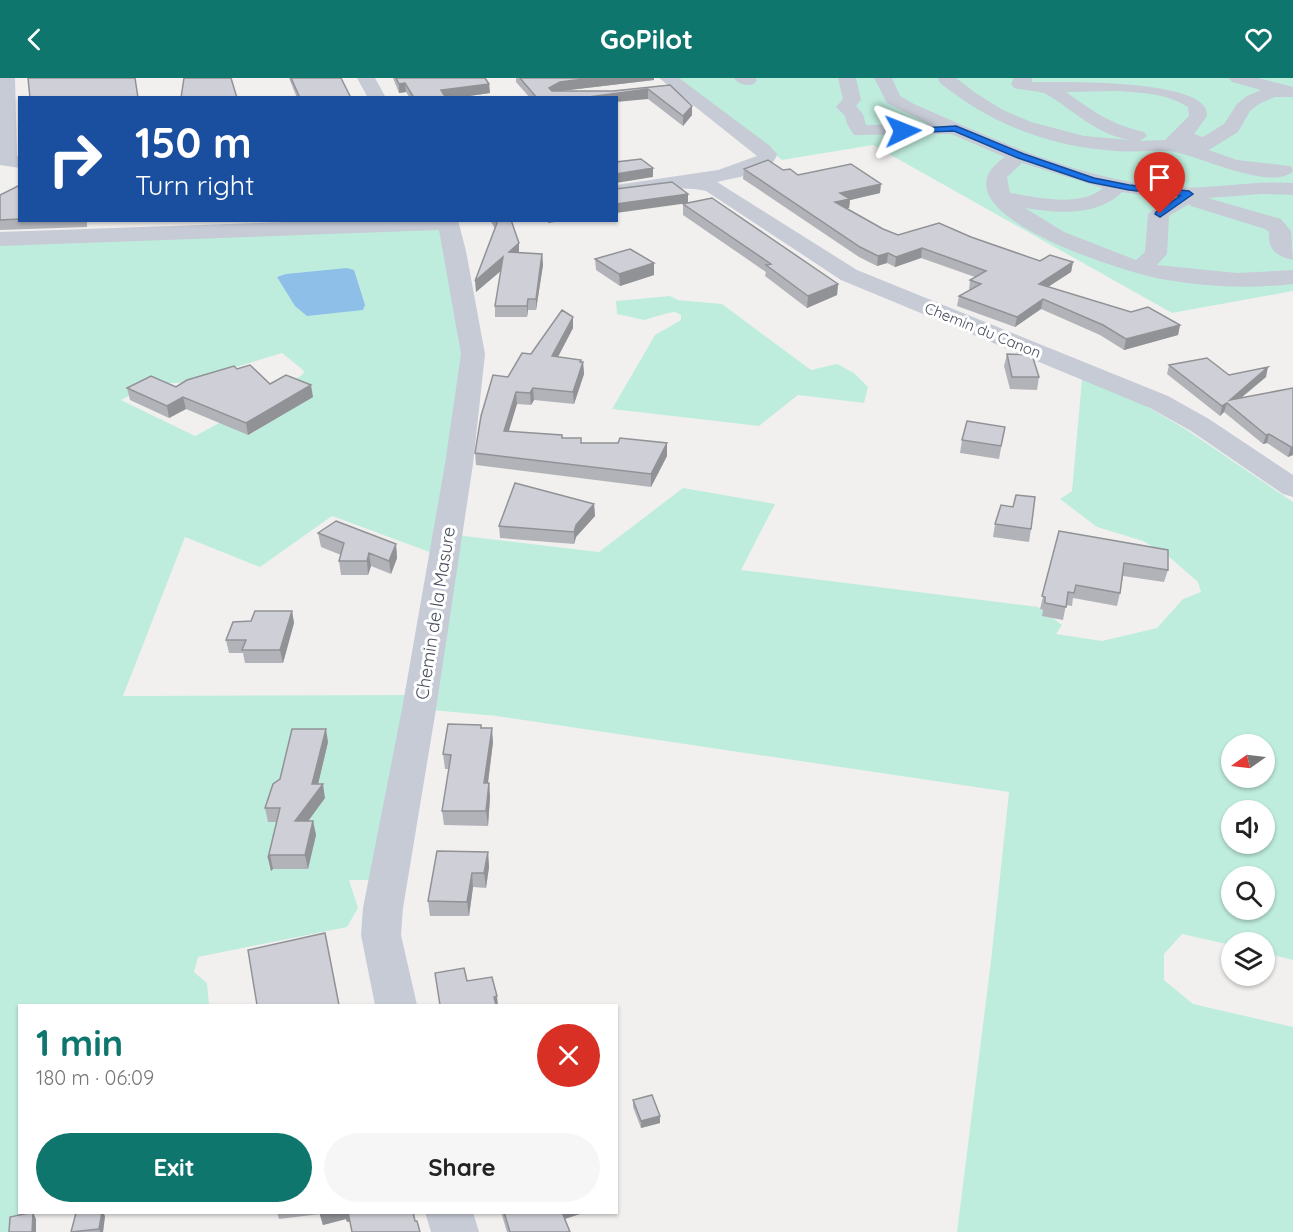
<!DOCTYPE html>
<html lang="en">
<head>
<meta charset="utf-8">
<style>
  :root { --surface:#fff; --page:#f6f6f6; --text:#222; --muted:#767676; --accent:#0f766e }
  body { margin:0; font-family:Quicksand,sans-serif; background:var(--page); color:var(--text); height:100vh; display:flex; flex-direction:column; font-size:22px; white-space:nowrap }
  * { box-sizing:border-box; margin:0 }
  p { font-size:20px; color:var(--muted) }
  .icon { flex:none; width:33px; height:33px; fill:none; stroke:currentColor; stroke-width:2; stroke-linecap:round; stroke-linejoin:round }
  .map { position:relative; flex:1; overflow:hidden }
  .side { position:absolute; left:18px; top:926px; width:600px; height:210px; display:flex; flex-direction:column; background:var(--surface); border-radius:0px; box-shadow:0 2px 4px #0004 }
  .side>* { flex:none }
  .guide { position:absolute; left:18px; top:18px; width:600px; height:126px; border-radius:0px; box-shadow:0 2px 4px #0004; background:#1a4fa0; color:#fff; overflow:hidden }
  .needle { width:39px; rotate:256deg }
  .tools { position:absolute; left:1221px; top:656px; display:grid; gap:12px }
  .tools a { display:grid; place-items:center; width:54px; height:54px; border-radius:50%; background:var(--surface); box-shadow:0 2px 4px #0004; font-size:30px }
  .pin { position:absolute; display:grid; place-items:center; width:51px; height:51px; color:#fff; margin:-62px -26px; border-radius:50% 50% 50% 0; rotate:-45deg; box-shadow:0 0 6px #0007 }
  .pin .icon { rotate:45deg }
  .me { position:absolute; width:66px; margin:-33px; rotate:88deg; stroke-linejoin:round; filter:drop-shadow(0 0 4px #0008) }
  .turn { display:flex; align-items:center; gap:21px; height:126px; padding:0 18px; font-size:27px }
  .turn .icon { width:78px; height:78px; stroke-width:2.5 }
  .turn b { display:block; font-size:42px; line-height:51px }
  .round { display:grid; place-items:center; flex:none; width:63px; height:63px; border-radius:32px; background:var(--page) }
  .head { display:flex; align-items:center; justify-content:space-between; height:102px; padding:0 18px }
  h1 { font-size:36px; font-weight:800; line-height:45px; color:var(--accent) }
  .primary-button { display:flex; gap:12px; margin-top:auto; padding:12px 18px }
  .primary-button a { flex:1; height:69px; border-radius:36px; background:var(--accent); color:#fff; font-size:24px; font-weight:800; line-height:69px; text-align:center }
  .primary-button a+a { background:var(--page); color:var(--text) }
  header { display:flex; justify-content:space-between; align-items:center; height:78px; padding:0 18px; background:var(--accent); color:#fff; font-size:27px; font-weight:800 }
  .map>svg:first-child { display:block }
  .green { fill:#bfeddd; fill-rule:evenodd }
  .water { fill:#8ebfe9 }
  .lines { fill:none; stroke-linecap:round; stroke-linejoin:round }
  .minor { fill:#c6cbd6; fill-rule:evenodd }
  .wall { fill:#b2b3b9 }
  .shaded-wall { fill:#919296 }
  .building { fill:#cfd0d7; stroke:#919296; stroke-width:1.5 }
  .route { fill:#1a73e8; stroke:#114b97; stroke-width:1.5 }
  .labels { text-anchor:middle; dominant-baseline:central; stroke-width:6; stroke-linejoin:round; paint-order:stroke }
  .far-street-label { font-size:15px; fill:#484d5c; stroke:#fff }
  .street-label { font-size:18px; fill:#484d5c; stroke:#fff }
</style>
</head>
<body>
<header><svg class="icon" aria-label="back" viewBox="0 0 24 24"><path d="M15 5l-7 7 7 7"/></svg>GoPilot<svg class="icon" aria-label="heart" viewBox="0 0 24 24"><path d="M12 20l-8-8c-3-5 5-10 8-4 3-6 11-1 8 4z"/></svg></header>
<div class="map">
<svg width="1293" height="1154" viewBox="0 0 1293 1154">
  <rect width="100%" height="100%" fill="#f2f0ef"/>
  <path class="green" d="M673 0H1293V213L1172 235 873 67 782 82Z
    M448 145 468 247 448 456 599 474 683 410 775 426 741 492 1038 529 1062 547 1056 556 1102 563 1157 550 1183 521 1201 514 1198 504 1168 478 1143 463 1097 449 1060 421 1072 413 1082 301 1139 324 1187 352 1293 424V882L1265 875 1264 864H1232L1231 867 1182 856 1164 876V902L1193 926 1293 949V1154H957L991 883 1009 714 497 638 420 631 388 802H349L358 830 347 849 198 879 194 894 207 905 209 927H20V1134H109L106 1136H19L18 1152 22 1154H0V161ZM282 275 303 292 304 295 286 309 195 358 121 322 154 305H184ZM332 438 443 479 421 617 123 618 185 459 260 489ZM1232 666H1264V699H1232ZM1232 732H1264V765H1232ZM1232 798H1264V831H1232Z
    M670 218 678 222 722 226 811 292 837 286 854 295 868 309 864 325 798 317 759 348 612 331 655 257 681 242V237L675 234 668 235 644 242 617 236 616 223Z"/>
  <path class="water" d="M347 190 354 192 365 227 363 232 307 238 295 228 277 199 286 196Z"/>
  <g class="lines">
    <path class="minor" d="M0 0H15L17 78H20V90L0 87Z
      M357 0H375L386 20H368Z
      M659 0H679L770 68 777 76C773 96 733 100 717 104L857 192 1168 318 1209 341 1293 397V419L1283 416 1191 353 1150 330 841 202 706 113C678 106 645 115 616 119V107L718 92 757 78Z
      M734 0H755L757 2 754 6C747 8 739 7 734 0Z
      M838 0H856L861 22 856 28 863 36 866 47 928 46 887 25 874 0H892L900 18 914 26C996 62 1080 102 1170 109 1211 112 1252 102 1293 105V117L1262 116 1208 120 1281 141 1291 153 1293 182C1276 178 1268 172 1269 154L1265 151 1191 128 1189 126 1169 138 1167 176 1157 187 1237 195 1293 192V206C1249 211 1205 209 1161 201 1127 195 924 133 1005 79L951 56 854 57 847 46 845 38 836 29 843 21ZM1022 85 1103 110C1080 130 1037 119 1010 115L1007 99ZM1122 114 1168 121 1148 136 1145 174 1136 182 1064 154 1025 130C1057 135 1097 139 1122 114Z
      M938 0H956L977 16 1003 32 1031 44 1084 58 1130 62C1095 56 1075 33 1046 16 1040 13 1022 12 1014 10L1011 6 1014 0H1032V4C1060 4 1212 0 1207 38L1194 56 1203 59 1224 46 1237 26 1247 18 1261 12 1232 4 1229 0H1258L1293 9V19H1275L1259 26 1250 33 1238 54 1209 72 1237 82 1291 88 1293 93C1273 114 1198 78 1175 74 1156 71 1135 75 1116 73 1050 69 991 46 940 5ZM1117 13C1142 15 1166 15 1188 29L1189 38 1165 62 1140 63 1147 58 1144 54C1110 46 1094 34 1066 14Z
      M338 142H458L466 173 485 276 473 386 436 631 403 830 401 857 417 927H375L361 857 363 830 402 631 445 386 461 276 439 152 0 168V154Z
      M425 1134H473L479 1154H431Z"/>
  </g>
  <path class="wall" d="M289 0H341L351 20H297Z
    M393 0H485L489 6 490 15 455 20H410L406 14 399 15Z
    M516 0H654V2L560 13H613L670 7 692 37 683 48 648 21 616 20H530L516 4Z
    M744 91 783 92 798 97 880 115 850 122 849 130 846 131 883 151 898 157 971 159 1040 183 1073 184 1071 194 1048 209 1131 234 1180 247 1178 257 1124 272 1100 257 1041 231 1015 249 957 228 959 218 969 212 970 202 975 199 921 180 895 189 887 185 877 188 859 179 743 101Z
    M20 107V142H87V149L0 152V117Z
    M687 125 616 135 688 125 838 206 837 217 807 230 765 198 766 194 683 137V126Z
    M490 142H511L519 165V175L542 176 543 187 536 232H528L527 239H495V228L501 193 476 214 495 151Z
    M595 181 654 197 620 208 596 192Z
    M573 239V250L558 279 581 282V284H583L584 296 574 326 534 322 531 327 517 326 508 353 562 360 581 365 667 378 651 409 476 387 475 375 508 299 531 276Z
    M1007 276 1039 299 1037 312 1010 311 1004 288Z
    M1169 287 1229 297 1266 299 1241 320 1293 310V377L1288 379 1267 365 1263 366 1224 334 1220 338 1167 296Z
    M237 291 270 306 313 319 248 357 186 331 169 340 130 322 127 310 176 309Z
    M1005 349 999 381 960 375 962 362Z
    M594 426 595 438 576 459 574 466 500 460 499 448Z
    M995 446 1031 451 1029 464 993 459Z
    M1059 453 1168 492 1164 504 1123 498 1120 515 1117 528 1073 520 1072 528 1066 527 1063 542 1042 538 1043 532 1040 531Z
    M318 455 396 466 397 480 391 496 371 488 368 497H341L339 483 341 477 321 469Z
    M292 533 294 545 283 585H245L243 575H229L226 562 251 543Z
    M482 650 493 664 488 705H489L490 719 488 748 444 747 442 733 449 691H445L443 676Z
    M328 664 318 706 325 720 308 743H313L316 757 308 791H273L271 793 268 780 277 744H268L265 730Z
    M488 774 489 789 486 810 473 809 469 838H430L428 823Z
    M633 1022 660 1045 641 1050 633 1029Z
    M277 1134H413L347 1144 346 1141 323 1147 320 1136 279 1141Z
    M501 1134H586L565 1141 570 1154H507Z
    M105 1138 103 1154H71Z"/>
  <path class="shaded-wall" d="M592 0H654V2L561 13 550 20 549 10 560 4Z
    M405 5 406 14 399 15V6Z
    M489 6 490 15 455 20H442L441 12Z
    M648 11V21L616 24V20H581Z
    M692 28V37L683 48V38Z
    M653 90V99L616 105V96Z
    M881 106 880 115 850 122 849 130 834 134 835 124 840 115Z
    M688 116V125L616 135V126Z
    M548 142H568L548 145Z
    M519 165V176L509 174Z
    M922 170 921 180 895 189 896 179Z
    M888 175 887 185 877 188 878 178Z
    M542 176 543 187 536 232V221Z
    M503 179 504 190 476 214 475 203Z
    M1073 184 1071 194 1037 216 1039 206Z
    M654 185V197L620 208 619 196Z
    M838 206 837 217 807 230 808 218Z
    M528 221V232L527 239V228Z
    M1043 221 1041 231 1015 249 1017 239Z
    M573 239V250L552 290V278Z
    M1180 247 1178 257 1124 272 1126 261Z
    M581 282V291L583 284 584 296 574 326 573 314 580 284Z
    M1268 289 1266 299 1231 328 1230 322Z
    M311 307 313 319 248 357 246 345Z
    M533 310 534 322 531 327 530 315Z
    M516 314 517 326 505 366 504 353Z
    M183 319 186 331 169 340 167 328Z
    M1227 325 1224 334 1220 338 1222 328Z
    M1269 356 1267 365 1263 366 1266 357Z
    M667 365V378L651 409V396Z
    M1291 369H1293V377L1288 379Z
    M594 426 595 438 576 459 574 466V454L576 447Z
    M396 466 397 480 391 496 389 483Z
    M369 475 371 488 368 497 367 483Z
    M292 533 294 545 283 585 280 572Z
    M492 650 493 664 486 720 484 705Z
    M326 651 328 664 316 715 323 706 325 720 298 757 295 743 312 706Z
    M489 705 490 719 488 748 486 733Z
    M313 743 316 757 308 791 305 777Z
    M488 774 489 789 486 810 484 795Z
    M270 777 273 791 271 793 268 780Z
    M472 795 473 809 469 838 467 824Z
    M497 918 498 927H495L494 919Z
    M660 1038V1045L641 1050V1043Z
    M33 1134 36 1141V1154H32Z
    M102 1134H103L105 1138 103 1154H100L99 1151Z
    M319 1134H348L350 1143 347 1144 346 1141 323 1147Z
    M560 1134H586L561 1142Z"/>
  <path class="building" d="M28 0H135L138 20H30Z
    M184 0H231L237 20H181Z
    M291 0H341L351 20H300Z
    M396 0H485L489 6 441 12 446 20H414L405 5 399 6Z
    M520 0H592L560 4 549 10 552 13H613L670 7 692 28 683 38 648 11 581 20H537Z
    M641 81 653 90 616 96V84Z
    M768 82 783 92 790 91 798 97 851 86 881 106 840 115 850 121 835 124 883 151 898 157 939 145 971 159 1040 183 1050 177 1073 184 1039 206 1131 234 1148 229 1180 247 1126 261 1103 247 1043 221 1017 239 959 218 981 206 970 202 986 193 922 170 896 179 888 175 878 178 860 169 744 91Z
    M672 104 688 116 616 126V111Z
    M20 107V141L0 142V117Z
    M712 120 838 206 808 218 766 187 771 186 683 126Z
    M495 142H511L519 165 509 174 542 176 536 221H528L527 228H495L503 179 475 203 497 145Z
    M630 171 654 185 619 196 595 181Z
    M562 232 573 239 552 278 581 282 580 284H583L573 314 533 310 530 315 516 314 504 353 562 357V360H581V365H618L620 360 667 365 651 396 475 375 481 338 493 297 508 299 522 275 531 276Z
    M1007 276 1032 277 1039 299H1012Z
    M1207 280 1229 297 1268 289 1230 322 1293 310V369H1291L1269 356 1266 357 1227 325 1222 328 1169 287Z
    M250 287 270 306 286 297 311 307 246 345 183 319 167 328 127 310 151 298 176 309 187 302 234 288 237 291Z
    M967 343 1005 349 1001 368 962 362Z
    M515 405 594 426 576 447 574 454 499 448Z
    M1016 417 1035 419 1031 451 995 446 1001 427 1013 429Z
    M336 443 396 466 389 483 369 475 367 483H339L344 465 318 455Z
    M1059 453 1168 472V492L1124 485 1120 515 1076 507 1074 515 1068 514 1066 529 1045 525V519L1042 518Z
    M255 533H292L280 572H242L246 562H226L233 544 251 543Z
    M448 646 481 647V650H492L484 705H489L486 733H442L451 677 443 676Z
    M292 651H326L312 706H323L295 743H313L305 777H270L268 780 280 730H265L273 706 280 701Z
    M437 773 488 774 484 795H472L467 824 428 823Z
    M325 855 339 927H257L248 872Z
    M464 890 467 903 492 899 497 918 494 919 496 927H440L435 895Z
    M652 1017 660 1038 641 1043 633 1022Z
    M33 1134 32 1154H9L10 1139Z
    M83 1134H102L99 1151 71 1154 76 1135Z
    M348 1134H413L415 1143H417L420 1154H352Z
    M504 1134H562L570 1154H510Z"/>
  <path class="route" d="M956 48 1024 76 1094 100 1129 107 1189 113 1193 116 1160 139 1155 136 1156 134 1180 118 1129 112 1089 104 1018 80 954 53 903 55 899 53 903 51Z"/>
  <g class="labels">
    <g class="far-street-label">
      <text transform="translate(983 252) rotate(22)">Chemin du Canon</text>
    </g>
    <g class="street-label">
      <text transform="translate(435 535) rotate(-81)">Chemin de la Masure</text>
    </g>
  </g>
</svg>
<div class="tools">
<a><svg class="needle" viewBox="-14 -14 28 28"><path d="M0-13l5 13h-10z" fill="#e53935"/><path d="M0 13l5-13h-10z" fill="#767676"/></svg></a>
<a><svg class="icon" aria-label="sound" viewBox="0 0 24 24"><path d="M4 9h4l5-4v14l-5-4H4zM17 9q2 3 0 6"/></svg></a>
<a><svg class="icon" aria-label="search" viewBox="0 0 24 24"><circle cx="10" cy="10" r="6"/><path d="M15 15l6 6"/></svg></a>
<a><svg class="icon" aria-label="layers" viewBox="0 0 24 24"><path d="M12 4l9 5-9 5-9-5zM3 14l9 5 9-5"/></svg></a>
</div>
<div class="pin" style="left:1160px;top:136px;background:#d93025"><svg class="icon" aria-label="arrive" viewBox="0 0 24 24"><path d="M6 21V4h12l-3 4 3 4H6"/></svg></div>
<svg class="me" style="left:903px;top:53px" viewBox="-20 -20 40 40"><path d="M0-17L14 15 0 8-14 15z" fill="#1a73e8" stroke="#fff" stroke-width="4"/></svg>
<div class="guide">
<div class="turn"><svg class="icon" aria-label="right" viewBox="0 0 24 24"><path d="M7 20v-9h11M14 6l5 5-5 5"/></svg><div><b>150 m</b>Turn right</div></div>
</div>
<section class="side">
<div class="head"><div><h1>1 min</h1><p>180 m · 06:09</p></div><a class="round" style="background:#d93025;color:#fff"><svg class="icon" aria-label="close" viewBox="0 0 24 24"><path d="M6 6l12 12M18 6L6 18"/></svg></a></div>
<div class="primary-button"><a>Exit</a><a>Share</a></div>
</section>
</div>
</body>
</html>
